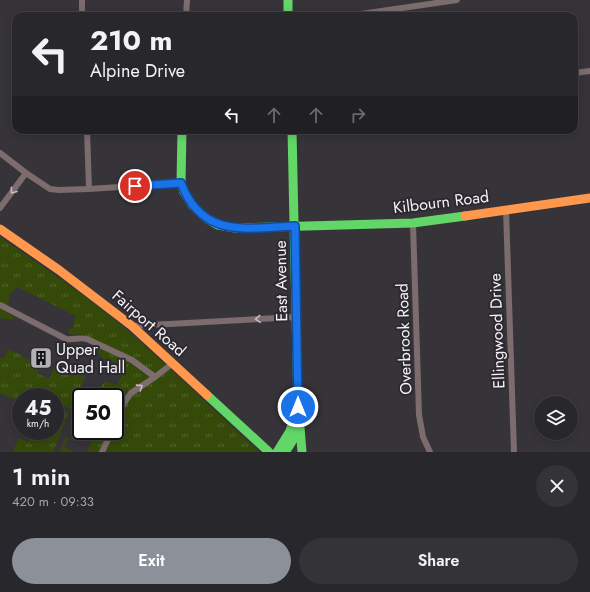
<!DOCTYPE html>
<html lang="en">
<head>
<meta charset="utf-8">
<style>
  :root { --surface:#28272b; --page:#343337; --text:#f1f3f6; --muted:#a5a5a9; --line:#444447; --accent:#8c9099 }
  body { margin:0; font-family:Jost,sans-serif; background:var(--page); color:var(--text); height:100vh; display:flex; flex-direction:column; font-size:15px; white-space:nowrap }
  * { box-sizing:border-box; margin:0 }
  p { font-size:13px; color:var(--muted) }
  .icon { flex:none; width:22px; height:22px; fill:none; stroke:currentColor; stroke-width:2; stroke-linecap:round; stroke-linejoin:round }
  .map { position:relative; height:452px; overflow:hidden }
  .panel { display:flex; flex-direction:column; background:var(--surface); flex:1 }
  .panel>* { flex:none }
  .banner { position:absolute; left:12px; top:12px; width:566px; height:122px; border-radius:12px; box-shadow:0 2px 10px #0003,0 0 0 1px var(--line); background:#28272b; color:var(--text); overflow:hidden }
  .buttons { position:absolute; left:534px; top:396px; display:grid; gap:8px }
  .buttons a { display:grid; place-items:center; width:44px; height:44px; border-radius:50%; background:var(--surface); box-shadow:0 2px 10px #0003,0 0 0 1px var(--line); font-size:20px }
  .speed { position:absolute; left:12px; top:388px; display:flex; gap:8px; font-size:20px; font-weight:700; text-align:center }
  .speed>* { display:grid; place-content:center; width:52px; height:52px; border-radius:50%; background:var(--surface); box-shadow:0 2px 10px #0003,0 0 0 1px var(--line); line-height:1 }
  .speed small { font-size:10px; font-weight:400 }
  .speed .limit { border:2px solid #111; border-radius:6px; background:#fff; color:#111 }
  .pin { position:absolute; display:grid; place-items:center; width:34px; height:34px; color:#fff; margin:-17px; border:2px solid #fff; border-radius:50%; box-shadow:0 1px 4px #0007 }
  .me { position:absolute; width:44px; margin:-22px; rotate:0deg; stroke-linejoin:round; filter:drop-shadow(0 0 3px #0008) }
  .turn { display:flex; align-items:center; gap:14px; height:84px; padding:0 12px; font-size:18px }
  .turn .icon { width:52px; height:52px; stroke-width:2.5 }
  .turn b { display:block; font-size:28px; line-height:34px }
  .lanes { display:flex; align-items:center; height:38px; padding:0 12px; background:#0003; justify-content:center; gap:20px; direction:ltr }
  .lanes .off { opacity:.35 }
  .round { display:grid; place-items:center; flex:none; width:42px; height:42px; border-radius:21px; background:var(--page) }
  .summary { display:flex; align-items:center; justify-content:space-between; height:68px; padding:0 12px }
  h1 { font-size:24px; font-weight:600; line-height:30px }
  .action { display:flex; gap:8px; margin-top:auto; padding:8px 12px }
  .action a { flex:1; height:46px; border-radius:24px; background:var(--accent); color:#fff; font-size:16px; font-weight:600; line-height:46px; text-align:center }
  .action a+a { background:var(--page); color:var(--text) }
  .map>svg:first-child { display:block }
  .grass { fill:url(#grass-tufts) }
  .lines { fill:none; stroke-linecap:round; stroke-linejoin:round }
  .street { stroke:#7d6c6e; stroke-width:6 }
  .fast { stroke:#63d668; stroke-width:9 }
  .slow { stroke:#ff974d; stroke-width:9 }
  .oneway { stroke:#c5bdc0 }
  .route-casing { stroke:#114b97; stroke-width:10 }
  .route { stroke:#1a73e8; stroke-width:7 }
  .labels { text-anchor:middle; dominant-baseline:central; stroke-width:4; stroke-linejoin:round; paint-order:stroke }
  .street-label { font-size:16px; fill:#f5f3f7; stroke:#2c2930 }
  .poi-label { font-size:16px; fill:#f5f3f7; stroke:#2c2930; text-anchor:start }
</style>
</head>
<body>
<div class="map">
<svg width="590" height="452" viewBox="0 0 590 452">
  <defs>
    <pattern id="grass-tufts" width="24" height="20" patternUnits="userSpaceOnUse"><rect width="24" height="20" fill="#354a08"/><path d="M3 7l-1-3M5 7V3M7 7l1-3M15 17l-1-3M17 17v-4M19 17l1-3" fill="none" stroke="#53652d"/></pattern>
  </defs>
  <rect width="100%" height="100%" fill="#363439"/>
  <path class="grass" d="M0 237C46 269 94 301 136 338 178 375 218 414 259 452H87L97 431H115V397H96L104 381 117 385 125 367 107 359H104L102 356 99 354 97 349 100 343 79 334 72 335 68 332 70 328 72 329 75 324 73 322 76 316 17 287 13 292 11 291 9 296 10 299 4 311 13 316V320L0 318Z
    M8 349 23 356 22 357 29 360 30 359 41 363 37 373 49 379 57 361 82 371 86 372 82 385 71 410 67 407 55 402V397H21V402L0 393V358L4 359Z
    M55 406 69 412 53 452H13L19 438 28 442 33 431H55Z
    M79 426 80 427 74 441 68 439 64 447 75 452H59L66 437 73 439Z"/>
  <g class="lines">
    <path class="street" d="M82 0V16
      M186 16 187 0
      M347 16 457 0
      M574 73 590 71
      M87 130 89 189
      M0 153 26 173 50 189 59 190 89 189 181 183
      M0 208 26 173
      M506 210 514 452
      M413 223 419 415 423 437 430 452
      M0 305 66 339C73 340 80 337 87 339L132 360 155 377
      M132 326 297 317
      M115 423 124 403 131 393 155 377 173 363
      M102 452 112 431"/>
    <path class="fast" d="M288 0V16
      M182 130 181 183 184 192 192 205 206 218 218 225 235 228 413 223 465 216
      M207 395 269 452
      M300 427 302 452
      M277 452 290 431 298 407
      M285 452C296 437 301 426 298 407L292 130"/>
    <path class="slow" d="M465 216 590 198
      M0 229 59 270 132 326 207 395"/>
  </g>
  <defs><path id="oneway-chevron" d="M-2-3.5L2.5 0L-2 3.5" fill="none" stroke-width="1.6" stroke-linecap="round" stroke-linejoin="round"/></defs>
  <g class="oneway">
    <use href="#oneway-chevron" transform="translate(13 191) rotate(126)"/>
    <use href="#oneway-chevron" transform="translate(258 319) rotate(177)"/>
    <use href="#oneway-chevron" transform="translate(140 387) rotate(-33)"/>
  </g>
  <g class="lines">
    <g class="route-casing">
      <path id="route" d="M135 186 181 183C202 239 246 228 295 226L298 407"/>
    </g>
    <use href="#route" class="route"/>
  </g>
  <defs>
    <g id="building-square" transform="scale(1.15)"><rect x="-9" y="-9" width="18" height="18" rx="4" fill="#b2b0b4" stroke="#2c2930"/><path d="M-4-6H4V6H1V3H-1V6H-4ZM-2.5-4.3h1.7v1.8h-1.7ZM.8-4.3h1.7v1.8H.8ZM-2.5-1h1.7V.8h-1.7ZM.8-1h1.7V.8H.8Z" fill="#111"/></g>
  </defs>
  <g fill-rule="evenodd">
    <use href="#building-square" x="41" y="358"/>
  </g>
  <g class="labels">
    <g class="street-label">
      <text transform="translate(441 202) rotate(-7)">Kilbourn Road</text>
      <text transform="translate(281 281) rotate(-91)">East Avenue</text>
      <text transform="translate(149 323) rotate(41)">Fairport Road</text>
      <text transform="translate(497 331) rotate(-92)">Ellingwood Drive</text>
      <text transform="translate(404 339) rotate(-92)">Overbrook Road</text>
    </g>
    <g class="poi-label">
      <text x="56" y="349">Upper<tspan x="56" dy="18">Quad Hall</tspan></text>
    </g>
  </g>
</svg>
<div class="buttons">
<a><svg class="icon" aria-label="layers" viewBox="0 0 24 24"><path d="M12 4l9 5-9 5-9-5zM3 14l9 5 9-5"/></svg></a>
</div>
<div class="speed"><div>45<small>km/h</small></div><div class="limit">50</div></div>
<div class="pin" style="left:135px;top:186px;background:#d93025"><svg class="icon" aria-label="arrive" viewBox="0 0 24 24"><path d="M6 21V4h12l-3 4 3 4H6"/></svg></div>
<svg class="me" style="left:298px;top:407px" viewBox="-20 -20 40 40"><circle r="17" fill="#1a73e8" stroke="#fff" stroke-width="3"/><path d="M0-11L8 9 0 5-8 9z" fill="#fff"/></svg>
<div class="banner">
<div class="turn"><svg class="icon" aria-label="left" viewBox="0 0 24 24"><path d="M17 20v-9H6M10 6l-5 5 5 5"/></svg><div><b>210 m</b>Alpine Drive</div></div>
<div class="lanes"><svg class="icon" aria-label="left" viewBox="0 0 24 24"><path d="M17 20v-9H6M10 6l-5 5 5 5"/></svg><svg class="icon off" aria-label="ahead" viewBox="0 0 24 24"><path d="M12 20V5M6 11l6-6 6 6"/></svg><svg class="icon off" aria-label="ahead" viewBox="0 0 24 24"><path d="M12 20V5M6 11l6-6 6 6"/></svg><svg class="icon off" aria-label="right" viewBox="0 0 24 24"><path d="M7 20v-9h11M14 6l5 5-5 5"/></svg></div>
</div>
</div>
<section class="panel">
<div class="summary"><div><h1>1 min</h1><p>420 m · 09:33</p></div><a class="round"><svg class="icon" aria-label="close" viewBox="0 0 24 24"><path d="M6 6l12 12M18 6L6 18"/></svg></a></div>
<div class="action"><a>Exit</a><a>Share</a></div>
</section>
</body>
</html>
